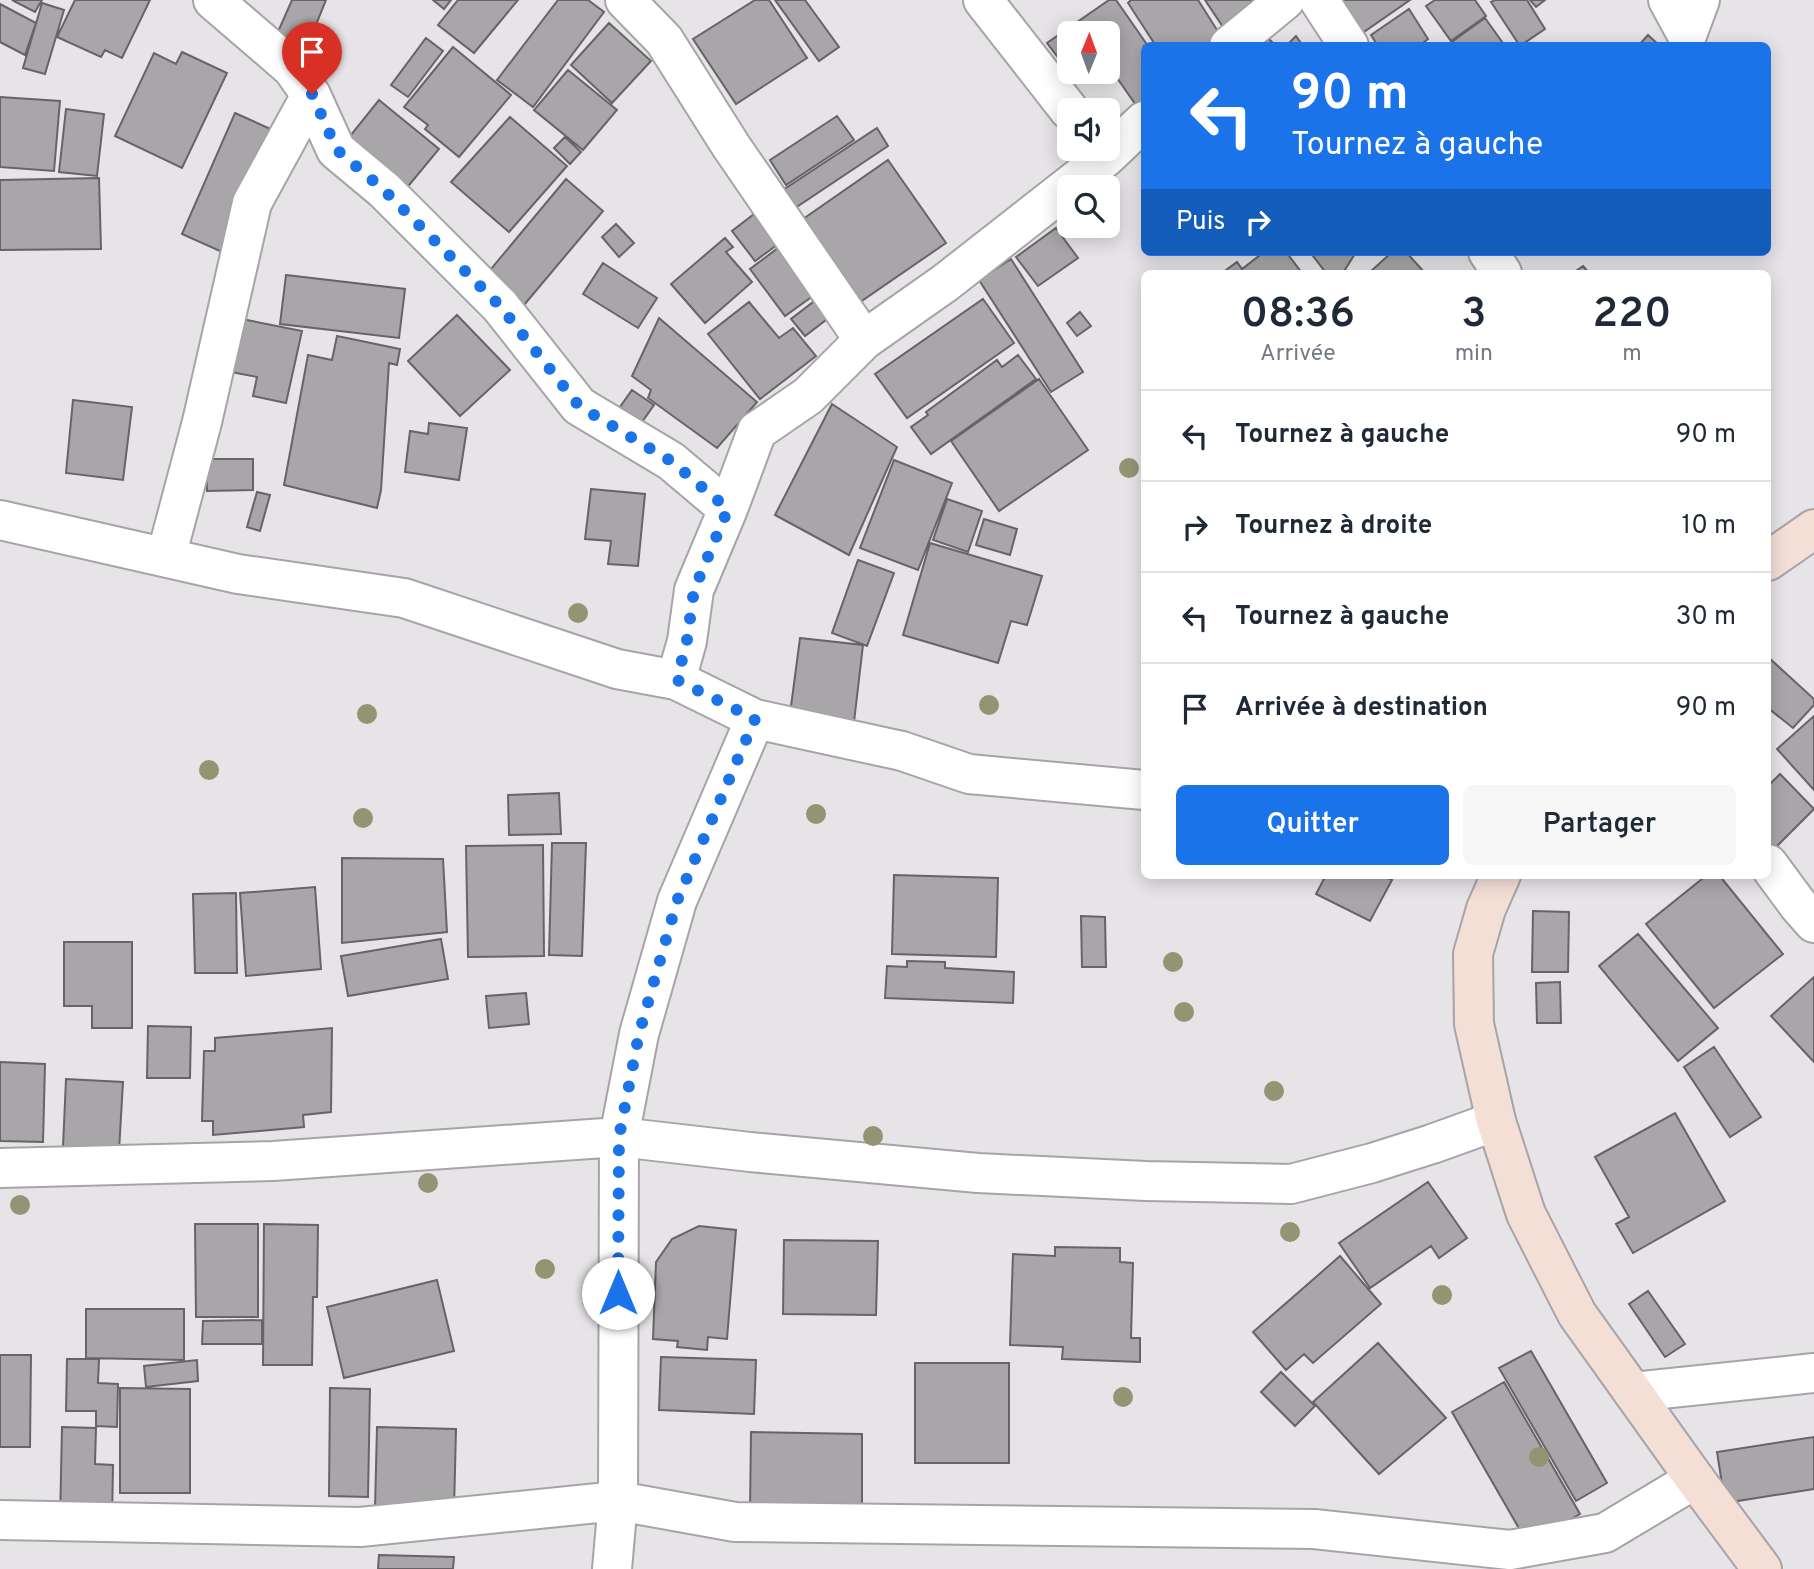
<!DOCTYPE html>
<html lang="fr">
<head>
<meta charset="utf-8">
<style>
  :root { --surface:#fff; --page:#f6f6f7; --text:#1f2937; --muted:#747a83; --line:#e0e1e3; --accent:#1a73e8 }
  body { margin:0; font-family:Overpass,sans-serif; background:var(--page); color:var(--text); height:100vh; display:flex; flex-direction:column; font-size:26px; white-space:nowrap }
  * { box-sizing:border-box; margin:0 }
  p { font-size:23px; color:var(--muted) }
  .icon { flex:none; width:38px; height:38px; fill:none; stroke:currentColor; stroke-width:2; stroke-linecap:round; stroke-linejoin:round }
  .map { position:relative; flex:1; overflow:hidden }
  .side { position:absolute; left:1141px; top:270px; width:630px; height:609px; display:flex; flex-direction:column; background:var(--surface); border-radius:10px; box-shadow:0 4px 18px #0003 }
  .side>* { flex:none }
  .banner { position:absolute; left:1141px; top:42px; width:630px; height:214px; border-radius:10px; box-shadow:0 4px 18px #0003; background:#1a73e8; color:#fff; overflow:hidden }
  .needle { width:46px; rotate:1deg }
  .controls { position:absolute; left:1057px; top:21px; display:grid; gap:14px }
  .controls a { display:grid; place-items:center; width:63px; height:63px; border-radius:10px; background:var(--surface); box-shadow:0 4px 18px #0003; font-size:35px }
  .pin { position:absolute; display:grid; place-items:center; width:60px; height:60px; color:#fff; margin:-72px -30px; border-radius:50% 50% 50% 0; rotate:-45deg; box-shadow:0 0 7px #0007 }
  .pin .icon { rotate:45deg }
  .me { position:absolute; width:77px; margin:-38px; rotate:0deg; stroke-linejoin:round; filter:drop-shadow(0 0 5px #0008) }
  .turn { display:flex; align-items:center; gap:24px; height:147px; padding:0 35px; font-size:32px }
  .turn .icon { width:91px; height:91px; stroke-width:2.5 }
  .turn b { display:block; font-size:49px; line-height:60px }
  .then { display:flex; align-items:center; height:66px; padding:0 35px; background:#0003; gap:14px; font-size:26px }
  .eta { display:flex; justify-content:space-evenly; align-items:center; height:119px; text-align:center }
  .eta b { font-size:42px; font-weight:600; line-height:49px }
  .button { display:flex; gap:14px; margin-top:auto; padding:14px 35px }
  .button a { flex:1; height:80px; border-radius:10px; background:var(--accent); color:#fff; font-size:28px; font-weight:600; line-height:80px; text-align:center }
  .button a+a { background:var(--page); color:var(--text) }
  ul { padding:0; list-style:none }
  li { display:flex; align-items:center; gap:21px; height:91px; padding:0 35px; border-top:2px solid var(--line) }
  li div { flex:1 }
  li b { display:block; font-size:26px }
  li em { font-style:normal }
  .map>svg:first-child { display:block }
  .building { fill:#a8a6a8; stroke:#666466; stroke-width:2 }
  .lines { fill:none; stroke-linecap:round; stroke-linejoin:round }
  .street-casing { stroke:#a6a4a7; stroke-width:42 }
  .secondary-casing { stroke:#a6a4a7; stroke-width:42 }
  .street { stroke:#fff; stroke-width:38 }
  .secondary { stroke:#f4dfd7; stroke-width:38 }
  .tree { fill:#939473 }
  .route { stroke:#1a73e8; stroke-width:12; stroke-dasharray:0 21.6 }
</style>
</head>
<body>
<div class="map">
<svg width="1814" height="1569" viewBox="0 0 1814 1569">
  <rect width="100%" height="100%" fill="#e6e4e7"/>
  <path class="building" d="M12 0H42L35 12Z
    M75 0H150L122 58 105 50 101 57 57 37Z
    M292 0H326L307 47 277 34Z
    M433 0H451L444 9Z
    M458 0H518L474 53 438 25Z
    M558 0H588L604 12 533 107 497 80Z
    M755 0H769L807 58 736 104 693 39Z
    M775 0H805L839 47 819 61Z
    M1109 0H1116L1148 46H1144V103L1138 108 1108 65V33H1069V59L1063 64 1047 43Z
    M1131 0H1198L1219 33 1208 44V46H1156L1128 3Z
    M1205 0H1269L1227 33Z
    M1332 0H1410L1358 36Z
    M1435 0H1475L1486 16 1451 41 1426 6Z
    M1495 0H1527L1545 29 1520 46 1491 2Z
    M1530 0H1545L1536 7Z
    M42 3 64 10 45 74 23 68Z
    M0 4 36 23 25 55 0 42Z
    M1409 9 1428 39 1419 46H1378L1371 35Z
    M1485 18 1505 46H1449V44Z
    M609 23 651 61 612 103 571 65Z
    M1648 35 1660 46H1638Z
    M1266 36 1276 46H1255Z
    M1296 36 1303 46H1286Z
    M426 38 443 51 408 97 391 85Z
    M453 47 511 95 459 157 425 129 428 125 404 107Z
    M182 52 227 73 182 168 115 136 154 53 176 64Z
    M568 70 617 110 583 150 534 110Z
    M0 97 60 101 54 171 0 167Z
    M379 100 439 149 405 190 346 141Z
    M66 109 104 114 97 176 59 172Z
    M235 113 275 131 222 252 182 234Z
    M837 116 854 140 786 185 770 160Z
    M510 117 567 166 509 232 451 182Z
    M877 128 888 146 795 208 783 190Z
    M565 137 581 152 570 164 554 148Z
    M888 160 946 243 850 309 793 226Z
    M99 178 101 249 0 250V180Z
    M566 179 603 211 524 305 486 275Z
    M758 211 781 242 755 261 732 231Z
    M616 224 634 243 619 257 602 237Z
    M1056 228 1078 258 1038 286 1016 257Z
    M725 238 733 247 726 252 752 282 705 323 671 284Z
    M782 245 817 293 785 316 750 269Z
    M1264 252H1286L1302 273H1222L1237 262 1242 269Z
    M1310 252H1356L1343 273H1326Z
    M1392 252H1406L1425 273H1369Z
    M1011 259 1083 372 1051 392 979 280Z
    M603 263 657 298 638 328 583 294Z
    M1583 266 1589 273H1573Z
    M286 275 405 289 399 338 280 324Z
    M821 296 835 313 805 336 791 319Z
    M983 299 1014 343 907 418 875 374Z
    M749 302 779 338 793 328 816 356 760 399 708 334Z
    M1080 312 1091 326 1077 336 1067 323Z
    M457 315 510 370 460 416 408 361Z
    M659 318 757 402 717 448 648 398 651 390 632 376Z
    M242 319 302 331 286 403 253 396 257 377 231 372Z
    M337 336 400 349 397 365 389 363 381 490 377 508 284 485 308 355 332 360Z
    M1018 355 1036 379 931 454 911 427 928 415 926 412 997 360 1002 367Z
    M1039 379 1088 450 999 511 951 441Z
    M632 390 654 405 637 429 615 414Z
    M73 400 132 407 123 480 66 473Z
    M832 404 897 447 849 555 775 515Z
    M429 423 467 428 459 480 405 472 410 431 428 434Z
    M207 459H253V490L207 491Z
    M894 460 952 483 918 570 860 548Z
    M591 489 645 494 638 566 608 564 611 541 585 539Z
    M257 492 270 495 260 531 247 527Z
    M947 499 982 511 968 552 933 540Z
    M984 519 1017 529 1010 555 976 545Z
    M930 543 1042 576 1027 625 1011 621 998 663 903 635Z
    M858 560 894 573 867 646 832 633Z
    M800 638 863 645 854 722 790 714Z
    M1768 657 1814 699V705L1793 728 1768 708Z
    M1814 716V790L1777 749Z
    M1780 774 1814 809 1774 849 1768 843V786Z
    M559 793 561 834 509 835 508 795Z
    M552 843H586L582 956 549 955Z
    M543 845 544 956 468 957 466 846Z
    M342 858 443 859 447 932 342 943Z
    M894 875 998 878 996 957 892 954Z
    M1326 875H1382L1392 880 1370 921 1316 894Z
    M1707 875H1719L1783 954 1714 1008 1646 924Z
    M315 887 321 969 246 976 240 893Z
    M236 893 237 973H195L193 894Z
    M1533 911 1569 912 1568 972H1532Z
    M1081 916 1105 917 1106 967H1082Z
    M1638 934 1718 1028 1678 1061 1599 966Z
    M441 939 448 979 348 996 341 956Z
    M64 942H132V1028H92V1006H64Z
    M907 961 945 962V968L1014 972 1013 1003 885 998 887 966 907 967Z
    M1814 977V1062L1771 1016Z
    M1560 982 1561 1023H1537L1536 983Z
    M526 993 529 1024 489 1028 486 996Z
    M148 1026 191 1027 190 1078H147Z
    M332 1028 331 1112 303 1115 304 1127 213 1135V1121H202L204 1051H215V1038Z
    M1714 1047 1761 1117 1730 1137 1684 1067Z
    M0 1062 45 1064 43 1142 0 1141Z
    M66 1079 123 1082 119 1151 63 1147Z
    M1675 1113 1725 1201 1633 1253 1616 1224 1629 1217 1595 1157Z
    M1428 1182 1467 1238 1439 1258 1431 1246 1370 1288 1339 1243Z
    M195 1224H258V1317H196Z
    M264 1224 318 1225 317 1297H313L312 1365H263Z
    M699 1226 736 1230 727 1339 708 1337 707 1350 677 1347 678 1341 653 1339 656 1262 672 1239Z
    M784 1240 878 1241 876 1315 783 1314Z
    M1055 1247 1120 1248V1262L1133 1263 1131 1338H1140V1362L1062 1359 1063 1347 1010 1345 1013 1254 1055 1256Z
    M1340 1256 1381 1304 1313 1363 1304 1354 1286 1370 1253 1332Z
    M437 1280 454 1351 344 1378 327 1307Z
    M1648 1291 1685 1344 1665 1357 1629 1304Z
    M86 1309H184V1360L86 1358Z
    M262 1320V1344H202L203 1321Z
    M1378 1343 1446 1418 1379 1474 1313 1402Z
    M1531 1351 1607 1483 1576 1501 1499 1368Z
    M0 1355H31L30 1447H0Z
    M661 1357 756 1360 754 1414 659 1410Z
    M67 1359H99L98 1383 118 1384 117 1427 96 1426V1411H66Z
    M197 1360 198 1381 146 1387 144 1366Z
    M915 1363H1009V1463H915Z
    M1281 1372 1315 1406 1295 1426 1261 1392Z
    M1504 1382 1580 1514 1528 1544 1452 1412Z
    M120 1388 190 1389V1493H120Z
    M330 1388 370 1389 368 1497 329 1496Z
    M62 1427 96 1428 95 1464 113 1465 112 1523 60 1522Z
    M377 1427 456 1429 454 1510 375 1508Z
    M751 1432 862 1434V1512L750 1511Z
    M1814 1437V1489L1725 1503 1717 1452Z
    M379 1555 454 1557 453 1569H378Z"/>
  <g class="lines">
    <g class="street-casing">
      <path id="street" d="M213 0 292 68 311 95 336 150 384 190 500 306 579 406 671 461 728 509
        M625 0 664 40 731 146 864 340
        M983 0 1069 110
        M1319 0 1349 46
        M1668 0 1687 35 1700 0
        M1229 46 1285 0
        M1488 252 1502 273
        M0 520 238 574 404 598 617 669 676 680 755 719 902 751 969 774 1144 790
        M166 557 202 422 252 203 311 95
        M676 680 687 641 694 590 728 509 757 431 808 396 864 340 945 283 1106 157 1144 121
        M1768 864 1799 906 1814 923
        M0 1168 273 1161 619 1137 750 1152 978 1173 1146 1181 1291 1184 1372 1163 1432 1144 1496 1121
        M1633 1392 1814 1373
        M0 1520 360 1527 618 1501 735 1522 1314 1529 1510 1550 1605 1533 1695 1479
        M612 1569 618 1501 619 1137 639 1034 677 901 755 719"/>
    </g>
    <g class="secondary-casing">
      <path id="secondary" d="M1768 561 1814 529
        M1501 875 1486 909 1473 954 1474 1024 1496 1121 1526 1214 1577 1314 1695 1479 1762 1569"/>
    </g>
    <use href="#street" class="street"/>
    <use href="#secondary" class="secondary"/>
  </g>
  <g class="tree">
    <circle cx="1129" cy="468" r="10"/>
    <circle cx="578" cy="613" r="10"/>
    <circle cx="989" cy="705" r="10"/>
    <circle cx="367" cy="714" r="10"/>
    <circle cx="209" cy="770" r="10"/>
    <circle cx="816" cy="814" r="10"/>
    <circle cx="363" cy="818" r="10"/>
    <circle cx="1173" cy="962" r="10"/>
    <circle cx="1184" cy="1012" r="10"/>
    <circle cx="1274" cy="1091" r="10"/>
    <circle cx="873" cy="1136" r="10"/>
    <circle cx="428" cy="1183" r="10"/>
    <circle cx="20" cy="1205" r="10"/>
    <circle cx="1290" cy="1232" r="10"/>
    <circle cx="545" cy="1269" r="10"/>
    <circle cx="1442" cy="1295" r="10"/>
    <circle cx="1123" cy="1397" r="10"/>
    <circle cx="1539" cy="1457" r="10"/>
  </g>
  <g class="lines">
    <path class="route" d="M312 94 337 150 384 190 500 306 579 406 671 461 728 509 694 590 687 640 677 680 755 719 677 901 639 1034 619 1137 618 1293"/>
  </g>
</svg>
<div class="controls">
<a><svg class="needle" viewBox="-14 -14 28 28"><path d="M0-13l5 13h-10z" fill="#e53935"/><path d="M0 13l5-13h-10z" fill="#747a83"/></svg></a>
<a><svg class="icon" aria-label="sound" viewBox="0 0 24 24"><path d="M4 9h4l5-4v14l-5-4H4zM17 9q2 3 0 6"/></svg></a>
<a><svg class="icon" aria-label="search" viewBox="0 0 24 24"><circle cx="10" cy="10" r="6"/><path d="M15 15l6 6"/></svg></a>
</div>
<div class="pin" style="left:312px;top:94px;background:#d93025"><svg class="icon" aria-label="arrive" viewBox="0 0 24 24"><path d="M6 21V4h12l-3 4 3 4H6"/></svg></div>
<svg class="me" style="left:618px;top:1293px" viewBox="-20 -20 40 40"><circle r="19" fill="#fff"/><path d="M0-13L10 11 0 6-10 11z" fill="#1a73e8"/></svg>
<div class="banner">
<div class="turn"><svg class="icon" aria-label="left" viewBox="0 0 24 24"><path d="M17 20v-9H6M10 6l-5 5 5 5"/></svg><div><b>90 m</b>Tournez à gauche</div></div>
<div class="then">Puis<svg class="icon" aria-label="right" viewBox="0 0 24 24"><path d="M7 20v-9h11M14 6l5 5-5 5"/></svg></div>
</div>
<section class="side">
<div class="eta">
<div><b>08:36</b><p>Arrivée</p></div>
<div><b>3</b><p>min</p></div>
<div><b>220</b><p>m</p></div>
</div>
<ul>
<li><svg class="icon" aria-label="left" viewBox="0 0 24 24"><path d="M17 20v-9H6M10 6l-5 5 5 5"/></svg><div><b>Tournez à gauche</b></div><em>90 m</em></li>
<li><svg class="icon" aria-label="right" viewBox="0 0 24 24"><path d="M7 20v-9h11M14 6l5 5-5 5"/></svg><div><b>Tournez à droite</b></div><em>10 m</em></li>
<li><svg class="icon" aria-label="left" viewBox="0 0 24 24"><path d="M17 20v-9H6M10 6l-5 5 5 5"/></svg><div><b>Tournez à gauche</b></div><em>30 m</em></li>
<li><svg class="icon" aria-label="arrive" viewBox="0 0 24 24"><path d="M6 21V4h12l-3 4 3 4H6"/></svg><div><b>Arrivée à destination</b></div><em>90 m</em></li>
</ul>
<div class="button"><a>Quitter</a><a>Partager</a></div>
</section>
</div>
</body>
</html>
